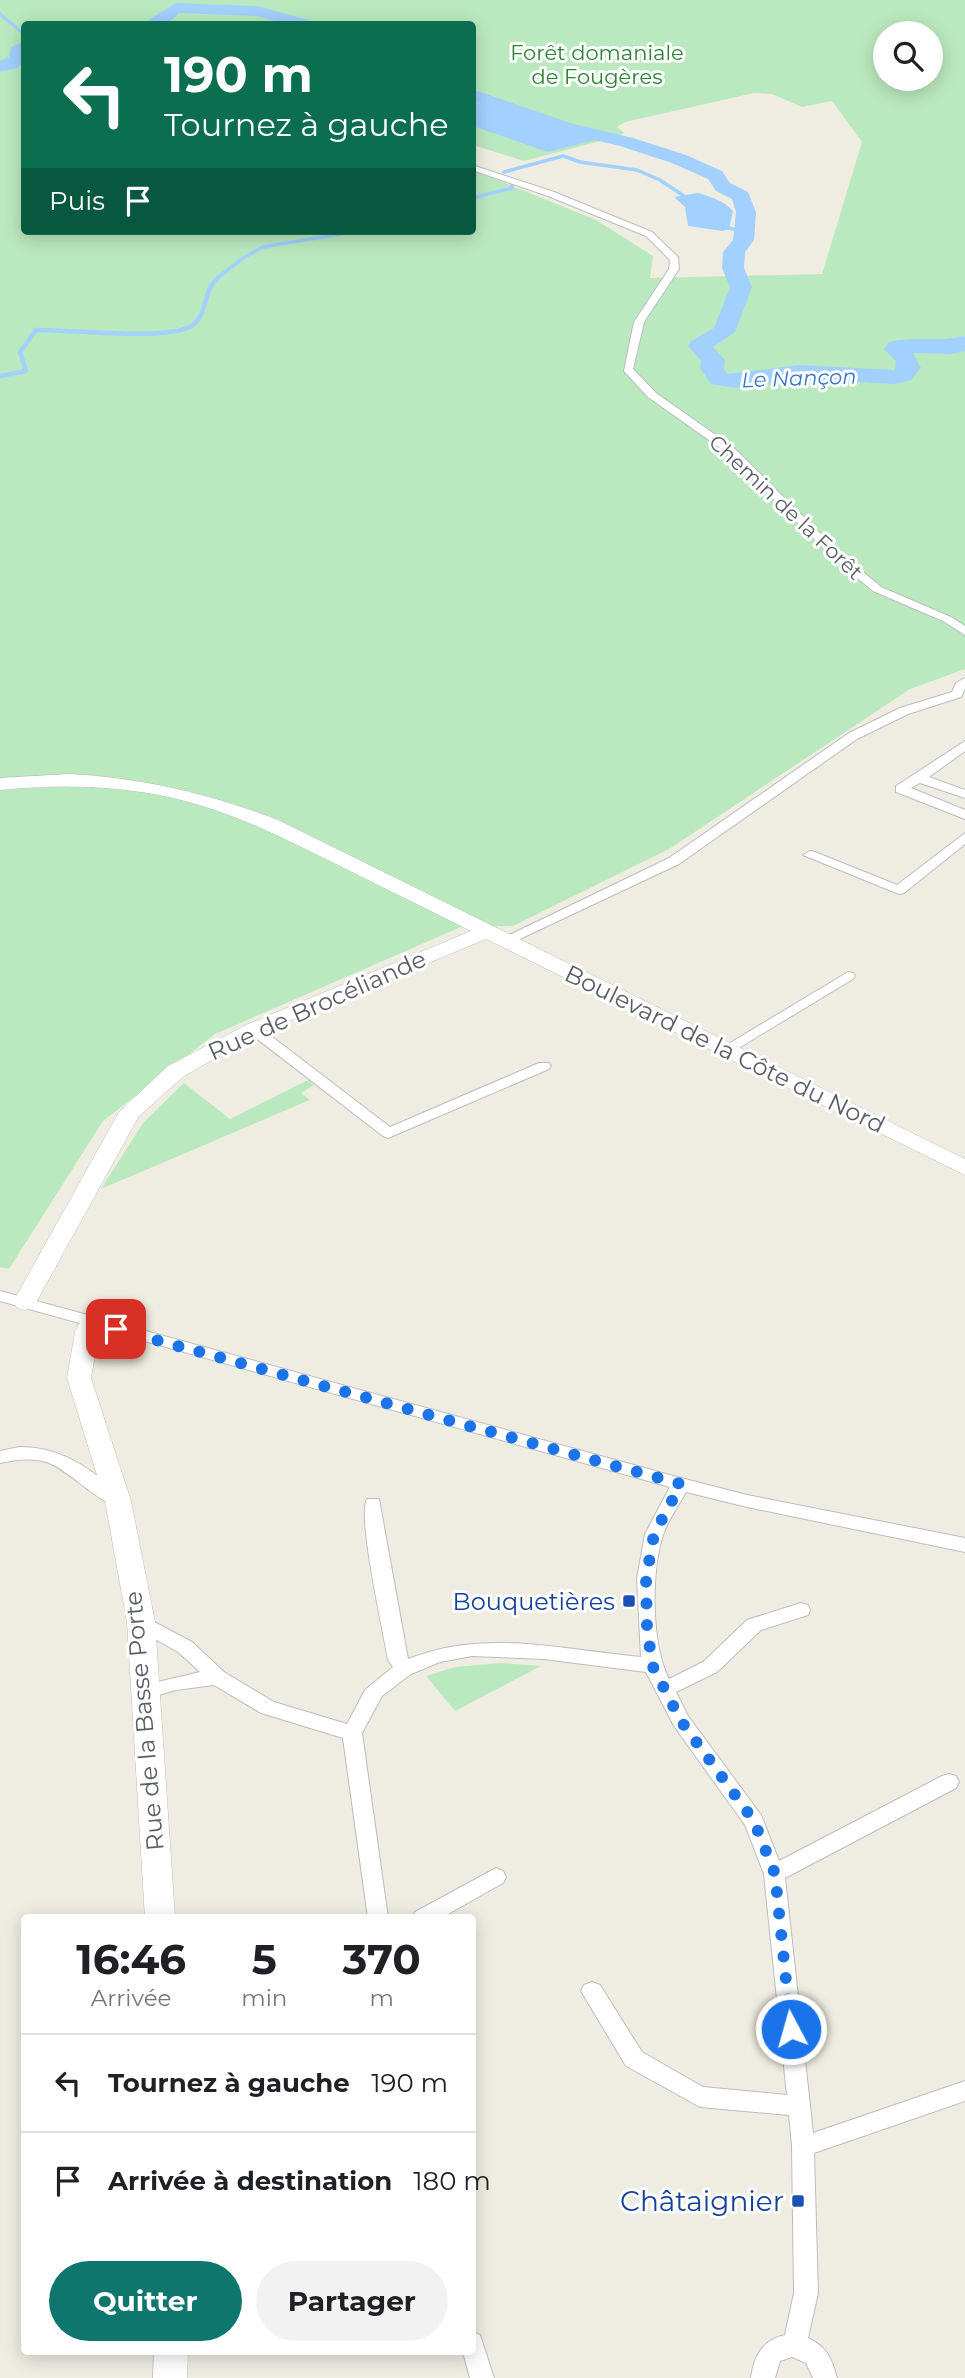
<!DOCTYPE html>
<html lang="fr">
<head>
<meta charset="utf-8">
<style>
  :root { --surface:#fff; --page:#f2f2f2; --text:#202124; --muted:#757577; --line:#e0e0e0; --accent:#0f766e }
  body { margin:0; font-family:Montserrat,sans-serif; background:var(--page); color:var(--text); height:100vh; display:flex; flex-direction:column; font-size:26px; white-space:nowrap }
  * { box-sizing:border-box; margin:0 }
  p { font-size:23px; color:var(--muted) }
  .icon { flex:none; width:38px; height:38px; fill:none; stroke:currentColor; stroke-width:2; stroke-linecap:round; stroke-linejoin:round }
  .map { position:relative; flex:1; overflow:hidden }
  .panel { position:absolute; left:21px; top:1914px; width:455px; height:441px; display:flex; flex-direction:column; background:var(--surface); border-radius:7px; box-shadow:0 4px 18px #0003 }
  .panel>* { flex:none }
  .banner { position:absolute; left:21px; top:21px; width:455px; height:214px; border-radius:7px; box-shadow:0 4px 18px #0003; background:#0b6e4f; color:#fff; overflow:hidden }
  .controls { position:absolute; left:873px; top:21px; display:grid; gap:14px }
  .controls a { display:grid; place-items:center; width:70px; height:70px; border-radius:50%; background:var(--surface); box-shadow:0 4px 18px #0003; font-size:35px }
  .pin { position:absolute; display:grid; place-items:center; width:60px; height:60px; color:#fff; margin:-30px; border-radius:14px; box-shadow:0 4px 10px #0006 }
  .me { position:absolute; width:77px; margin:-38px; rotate:354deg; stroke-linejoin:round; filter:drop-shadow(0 0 5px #0008) }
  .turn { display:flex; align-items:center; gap:24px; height:147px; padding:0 28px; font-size:32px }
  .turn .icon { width:91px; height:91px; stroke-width:2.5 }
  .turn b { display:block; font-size:49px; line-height:60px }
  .then { display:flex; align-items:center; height:66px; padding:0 28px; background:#0003; gap:14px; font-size:26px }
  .eta { display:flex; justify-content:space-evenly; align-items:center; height:119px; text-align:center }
  .eta b { font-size:42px; font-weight:700; line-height:49px }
  .action { display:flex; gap:14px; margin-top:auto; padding:14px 28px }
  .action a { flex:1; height:80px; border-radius:42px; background:var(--accent); color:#fff; font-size:28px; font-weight:700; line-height:80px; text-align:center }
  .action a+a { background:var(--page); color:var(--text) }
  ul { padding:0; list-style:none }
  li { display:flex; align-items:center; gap:21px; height:98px; padding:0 28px; border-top:2px solid var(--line) }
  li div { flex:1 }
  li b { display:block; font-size:26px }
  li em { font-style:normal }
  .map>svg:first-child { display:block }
  .green { fill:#bbe9bf; fill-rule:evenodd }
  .water { fill:#a2d0ff }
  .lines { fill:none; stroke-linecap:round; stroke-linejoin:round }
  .stream-far1 { stroke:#a2d0ff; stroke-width:3.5 }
  .stream { stroke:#a2d0ff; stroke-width:4.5 }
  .river { fill:#a2d0ff; fill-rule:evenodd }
  .street-casing { stroke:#babcc2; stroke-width:2 }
  .secondary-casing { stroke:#bbbec5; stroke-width:1 }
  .street { fill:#fff; fill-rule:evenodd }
  .secondary { fill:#fff; fill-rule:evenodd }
  .route { stroke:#1a73e8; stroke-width:12; stroke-dasharray:0 21.6 }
  .transit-dot { fill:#1a4fb4; stroke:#fff; stroke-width:2.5 }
  .labels { text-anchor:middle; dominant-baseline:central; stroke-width:6; stroke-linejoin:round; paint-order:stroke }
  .far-park-label { font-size:21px; fill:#2b8336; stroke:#fff }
  .far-water-label { font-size:21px; font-style:italic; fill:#3876cf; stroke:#fff }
  .far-street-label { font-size:21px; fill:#5a5e64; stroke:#fff }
  .street-label { font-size:24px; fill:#5a5e64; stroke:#fff }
  .transit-label { font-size:24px; fill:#164399; stroke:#fff; text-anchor:end }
  .near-transit-label { font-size:28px; fill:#164399; stroke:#fff; text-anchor:end }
</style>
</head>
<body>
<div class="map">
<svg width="965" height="2378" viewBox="0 0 965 2378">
  <rect width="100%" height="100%" fill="#efede2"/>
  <path class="green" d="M0 0H965V669L910 689 669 849 513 926 461 927 215 1034 103 1121 9 1269 0 1267ZM24 24H472L473 145 524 161 619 136 624 133 617 127 625 122 754 93 772 94 802 107 832 101 862 142 822 274 650 278 653 256 596 220 473 170 472 231H24ZM886 33H931V79H886Z
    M308 1080 314 1085 301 1093 310 1100 101 1189 143 1123 184 1083 230 1119Z
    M501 1663 541 1666 455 1711 426 1676 455 1667Z"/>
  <path class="water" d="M472 102 526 116 545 125 599 139 548 152 473 126Z
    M698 193C711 197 723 200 733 211L729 229 722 231 688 226 685 207 674 197Z"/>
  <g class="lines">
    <path class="stream-far1" d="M0 14 24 34
      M504 172 563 156 580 162 637 170 660 180 687 198
      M472 198 512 188V183L508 181
      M723 227 744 231
      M216 279 243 258 263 247 358 231"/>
    <path class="stream" d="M0 376 26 371 20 352 36 330C69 329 170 342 193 325 208 313 203 290 218 278"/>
    <path class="river" d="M176 3 257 6 309 20 312 24H286L256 16 179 13C169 25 159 25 142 24Z
      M24 42V62L17 68 0 72V61L9 57 11 47Z
      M472 89 570 123 633 138 686 155 722 171 730 183 748 192 756 212 754 240 745 252 744 268 752 287 735 332 713 347 725 360 724 368 727 374 799 365 895 370 896 361 884 349 889 342C914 336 940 342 965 336V351L951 354 913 353 921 368 911 380 895 384 799 379 736 388 711 384 700 368 701 361 688 346 691 341 714 328 730 287 722 268 723 252 733 240 736 212 732 199 716 191 708 179 672 163 620 146 557 131 472 101Z"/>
    <g class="street-casing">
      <path id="street" d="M472 165 554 192 652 232 678 257 679 269 644 322 633 369 656 393 734 448 839 552 881 587 951 617 965 626V635L943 621 873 591 831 556 726 452 648 397 624 371 634 322 669 269 670 260 646 236 548 196 472 170Z
        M965 678V689L961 697 908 714 857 739 679 864 509 944 504 945 497 941 669 858 849 733 900 708 952 692 956 683Z
        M965 741V751L929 777 965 790V798L920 783 911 788 965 810V819L896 792V786Z
        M965 833V844L904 893 899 894 803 855 810 851 815 852 897 885Z
        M848 972 853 973 855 976 853 979 732 1052 727 1053 720 1049Z
        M253 1025 258 1026 390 1127 539 1063H549L551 1066 549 1069 388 1138 383 1136 248 1032 246 1029 248 1026Z
        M0 1291 681 1478 747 1495 965 1538V1552L747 1507 686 1492C679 1505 668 1520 663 1535 651 1572 651 1644 669 1679L703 1662 747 1620 801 1603 808 1605 810 1610 808 1615 761 1630 717 1672 676 1692 688 1716 761 1815 779 1861 942 1776 949 1774 956 1776 959 1782 956 1788 785 1878 813 2133 965 2081V2101L814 2153 818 2293 808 2338C827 2347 832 2359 837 2378H813L806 2363 792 2357 780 2361 775 2378H751C754 2356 762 2340 785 2335L794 2293 792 2145 789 2115 700 2107 626 2066 581 1991 584 1985 592 1982 600 1985 642 2052 703 2087 787 2095 764 1874 745 1825 674 1726 646 1672 544 1659 472 1656 440 1662 411 1674 382 1696 362 1733 388 1918H368L343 1738 261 1713 214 1685 176 1690 145 1699 138 1697 135 1692 138 1687 145 1685 200 1672 178 1652 134 1627 132 1622 134 1617 141 1615 192 1642 224 1672 274 1702 347 1724 365 1690 393 1667 388 1660C384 1634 357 1516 367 1499H379L408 1659C485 1628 562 1650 641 1657L637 1579 645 1534 670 1487 0 1301Z
        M19 1447C53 1447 78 1460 104 1481 112 1487 120 1492 125 1500L122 1505C105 1510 69 1470 49 1463 32 1457 16 1460 0 1463V1451Z
        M496 1868 503 1871 506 1877 503 1883 441 1918H412L415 1912Z
        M472 2332 480 2335 494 2378H470L463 2352H472Z"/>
    </g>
    <g class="secondary-casing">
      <path id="secondary" d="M70 774C143 778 210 794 278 820L965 1159V1175L486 939 260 1033 184 1076 139 1116 33 1308 25 1310 17 1308 13 1302 119 1112 168 1066 246 1025 471 931C425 908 378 885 332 862 280 836 228 810 169 797 113 785 57 784 0 790V778Z
        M92 1314 101 1316 104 1322 99 1332 91 1378 131 1501 155 1622 175 1918H145L127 1622 105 1501 67 1378 75 1332 83 1316Z
        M154 2352H188L187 2378H153Z"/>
    </g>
    <use href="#street" class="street"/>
    <use href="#secondary" class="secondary"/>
  </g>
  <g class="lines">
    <path class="route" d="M116 1329 681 1484 654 1534 646 1579 647 1625 652 1665 681 1721 754 1821 775 1874 791 2029"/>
  </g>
  <g class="transit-dot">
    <rect x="622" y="1594" width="14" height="14" rx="3.5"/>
    <rect x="791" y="2194" width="14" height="14" rx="3.5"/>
  </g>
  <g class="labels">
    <g class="far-park-label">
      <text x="597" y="52">Forêt domaniale<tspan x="597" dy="24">de Fougères</tspan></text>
    </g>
    <g class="far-water-label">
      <text transform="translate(799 378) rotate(-2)">Le Nançon</text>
    </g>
    <g class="far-street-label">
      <text transform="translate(786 507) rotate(43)">Chemin de la Forêt</text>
    </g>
    <g class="street-label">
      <text transform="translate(317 1005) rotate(-24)">Rue de Brocéliande</text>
      <text transform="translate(725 1049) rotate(26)">Boulevard de la Côte du Nord</text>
      <text transform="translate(144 1721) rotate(-95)">Rue de la Basse Porte</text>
    </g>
    <g class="transit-label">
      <text x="615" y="1601">Bouquetières</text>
    </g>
    <g class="near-transit-label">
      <text x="784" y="2201">Châtaignier</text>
    </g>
  </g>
</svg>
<div class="controls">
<a><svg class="icon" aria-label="search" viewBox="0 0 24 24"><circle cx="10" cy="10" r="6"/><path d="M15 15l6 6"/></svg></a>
</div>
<div class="pin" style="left:116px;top:1329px;background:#d93025"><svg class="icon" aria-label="arrive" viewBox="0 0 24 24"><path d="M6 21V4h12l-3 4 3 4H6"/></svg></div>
<svg class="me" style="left:791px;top:2029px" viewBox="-20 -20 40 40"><circle r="17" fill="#1a73e8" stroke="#fff" stroke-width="3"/><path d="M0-11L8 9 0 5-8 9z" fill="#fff"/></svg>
<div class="banner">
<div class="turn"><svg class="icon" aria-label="left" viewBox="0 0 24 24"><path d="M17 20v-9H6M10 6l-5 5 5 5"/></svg><div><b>190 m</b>Tournez à gauche</div></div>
<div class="then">Puis<svg class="icon" aria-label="arrive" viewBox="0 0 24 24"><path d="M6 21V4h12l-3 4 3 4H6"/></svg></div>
</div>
<section class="panel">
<div class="eta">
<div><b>16:46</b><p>Arrivée</p></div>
<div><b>5</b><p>min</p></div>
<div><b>370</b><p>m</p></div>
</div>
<ul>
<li><svg class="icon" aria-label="left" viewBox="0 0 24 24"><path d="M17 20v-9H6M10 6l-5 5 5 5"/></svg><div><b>Tournez à gauche</b></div><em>190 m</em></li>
<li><svg class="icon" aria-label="arrive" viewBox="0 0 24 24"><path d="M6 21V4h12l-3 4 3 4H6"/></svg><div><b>Arrivée à destination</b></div><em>180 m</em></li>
</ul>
<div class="action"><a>Quitter</a><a>Partager</a></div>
</section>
</div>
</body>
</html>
